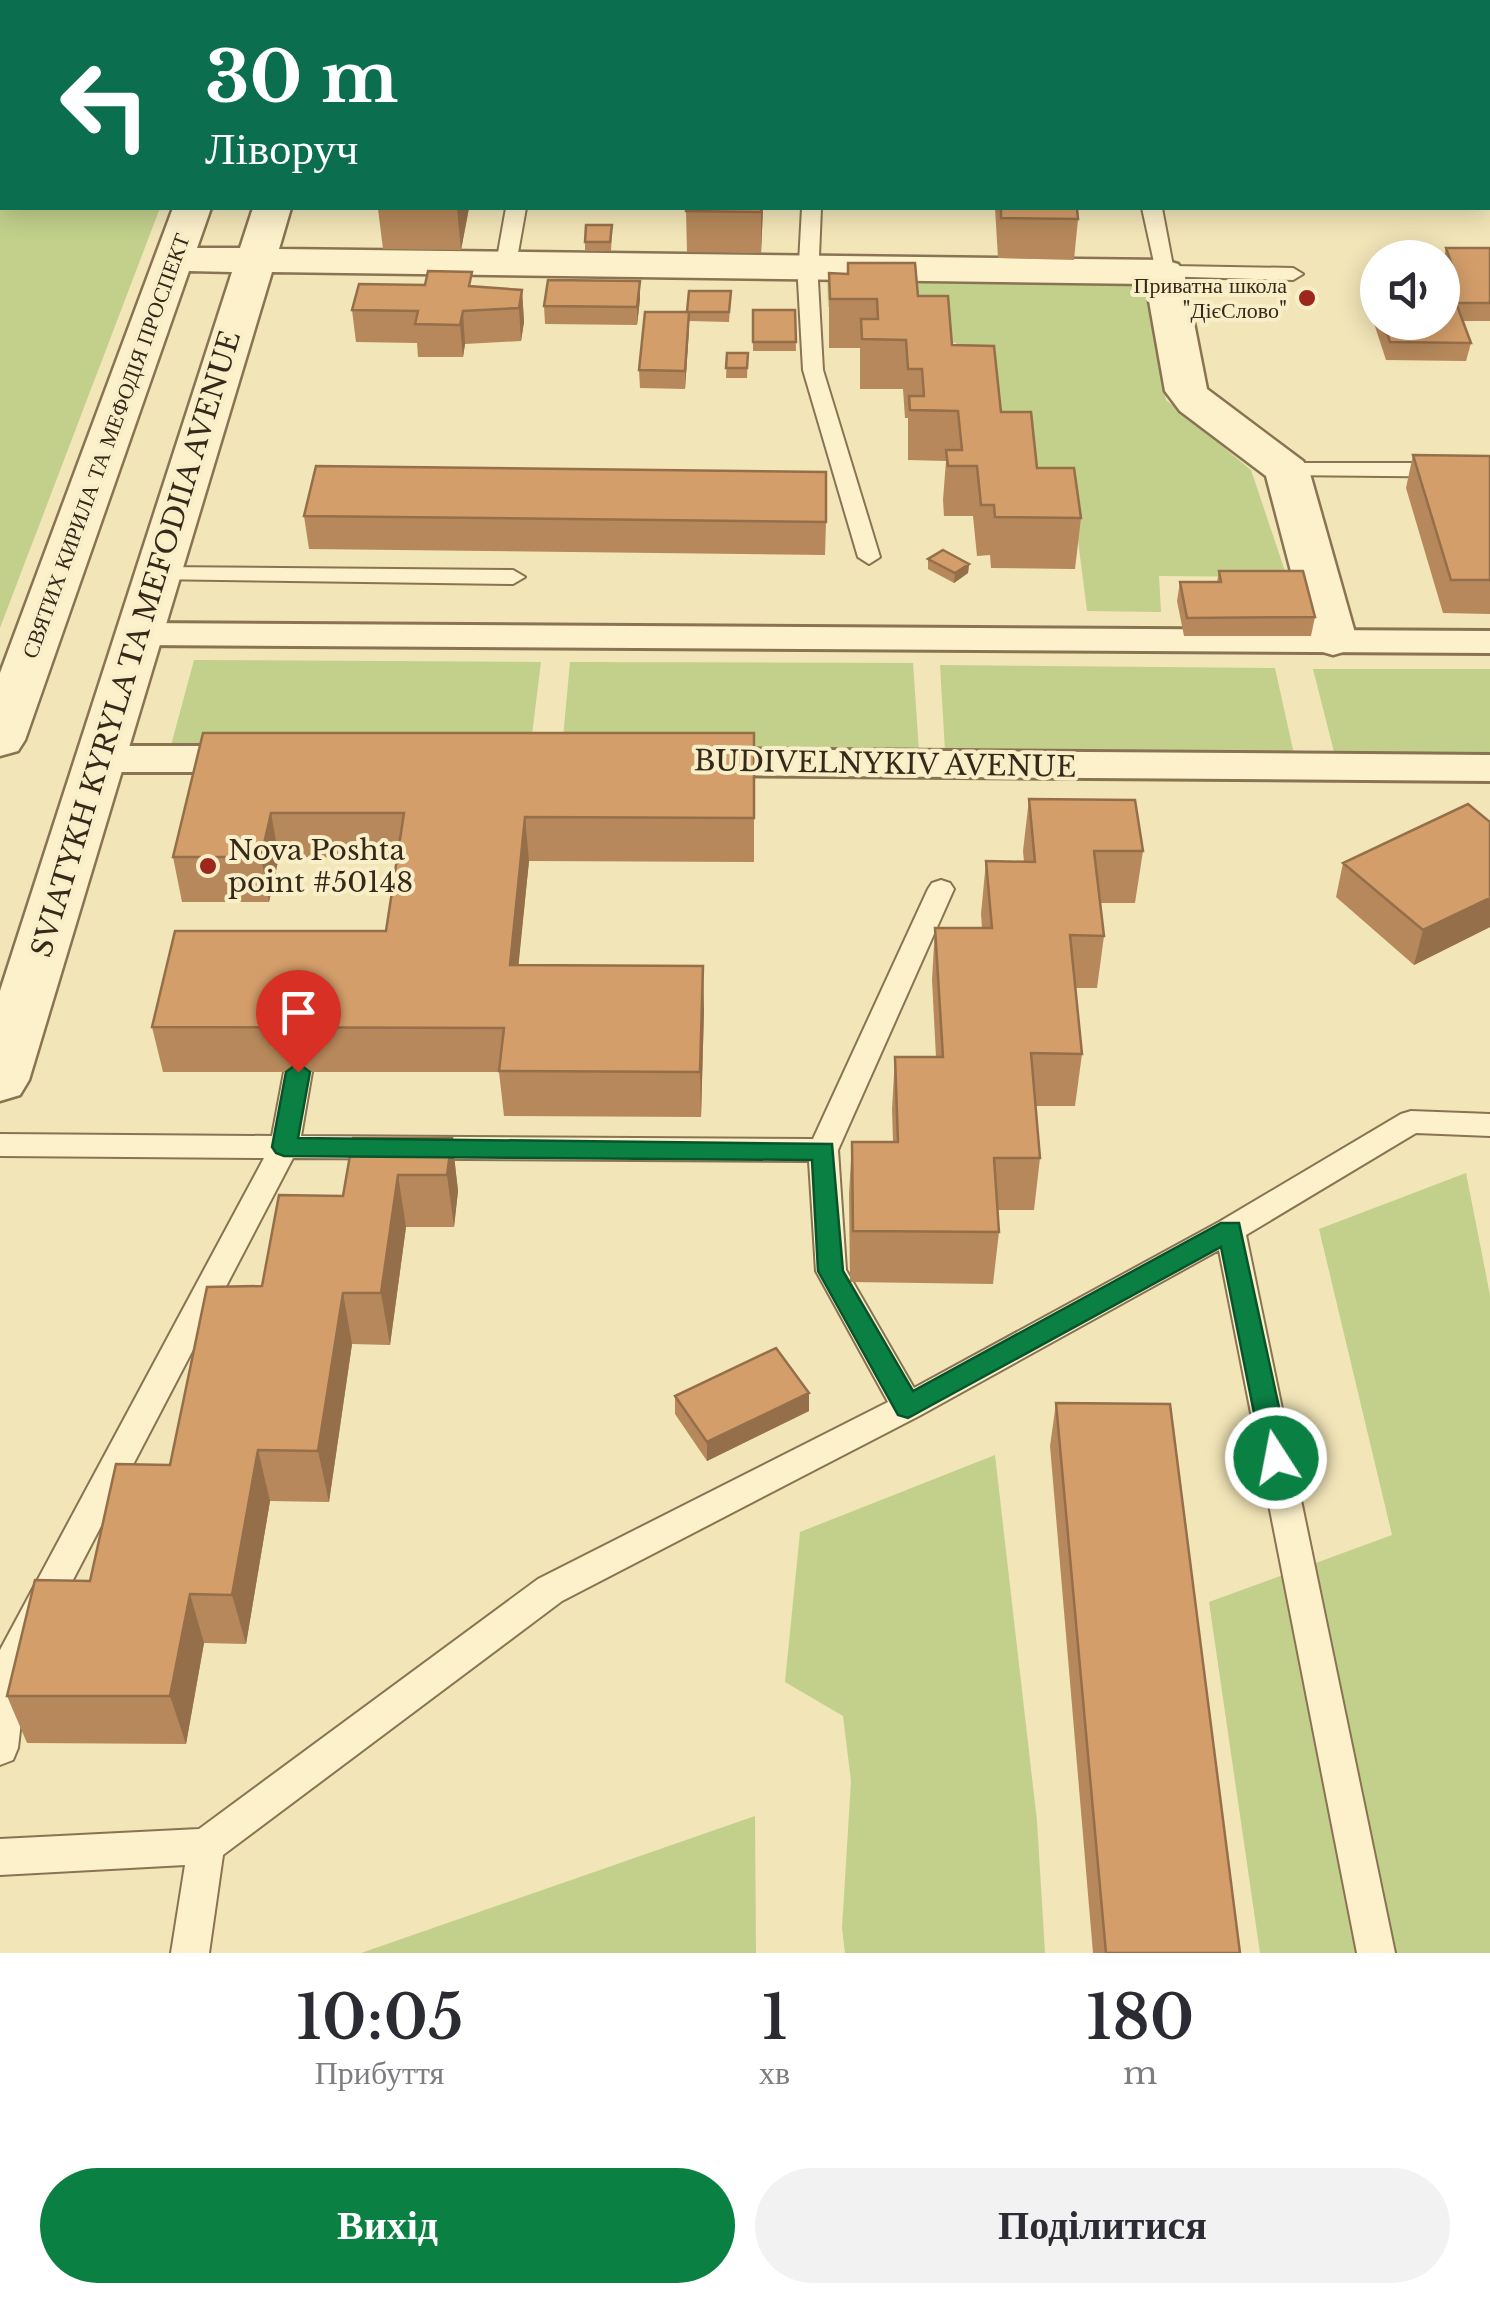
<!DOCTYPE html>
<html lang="uk">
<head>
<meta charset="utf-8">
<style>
  :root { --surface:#fff; --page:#f2f2f3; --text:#2b2b33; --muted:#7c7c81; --accent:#0b8043 }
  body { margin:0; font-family:"Libre Baskerville",serif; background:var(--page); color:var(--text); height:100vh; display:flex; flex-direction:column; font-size:38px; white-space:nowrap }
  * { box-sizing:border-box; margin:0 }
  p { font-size:32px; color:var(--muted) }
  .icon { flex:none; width:55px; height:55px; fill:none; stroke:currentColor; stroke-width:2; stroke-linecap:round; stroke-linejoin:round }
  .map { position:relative; height:1953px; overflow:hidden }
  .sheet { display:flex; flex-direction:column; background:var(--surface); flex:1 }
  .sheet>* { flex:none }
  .top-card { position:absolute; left:0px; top:0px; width:1490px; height:210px; box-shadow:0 5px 25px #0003; background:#0b6e4f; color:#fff; overflow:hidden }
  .buttons { position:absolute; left:1360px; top:240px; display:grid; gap:20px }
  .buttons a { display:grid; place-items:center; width:100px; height:100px; border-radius:50%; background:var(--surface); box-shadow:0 5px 25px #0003; font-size:50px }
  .pin { position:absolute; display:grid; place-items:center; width:85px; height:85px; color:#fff; margin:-102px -42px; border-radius:50% 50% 50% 0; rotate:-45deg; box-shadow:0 0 10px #0007 }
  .pin .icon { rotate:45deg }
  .me { position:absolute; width:110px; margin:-55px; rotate:349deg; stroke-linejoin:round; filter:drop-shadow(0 0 8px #0008) }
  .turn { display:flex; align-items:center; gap:35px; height:210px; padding:0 40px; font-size:45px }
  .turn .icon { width:130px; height:130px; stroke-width:2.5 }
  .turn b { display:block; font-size:70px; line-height:85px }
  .eta { display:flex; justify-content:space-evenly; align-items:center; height:170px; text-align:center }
  .eta b { font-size:60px; font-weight:600; line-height:70px }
  .button { display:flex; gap:20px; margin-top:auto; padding:20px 40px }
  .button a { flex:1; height:115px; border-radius:60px; background:var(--accent); color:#fff; font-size:40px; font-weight:600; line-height:115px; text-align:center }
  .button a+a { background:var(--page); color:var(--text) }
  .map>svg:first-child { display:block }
  .green { fill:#c2d08c }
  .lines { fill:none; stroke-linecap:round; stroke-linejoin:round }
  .service-casing { stroke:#897352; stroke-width:4 }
  .pedestrian-casing { stroke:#897352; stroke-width:6 }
  .minor-casing { stroke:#897352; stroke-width:5 }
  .service { fill:#fcf1cb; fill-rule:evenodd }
  .pedestrian { fill:#fcf1cb; fill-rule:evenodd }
  .minor { fill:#fcf1cb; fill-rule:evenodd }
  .wall { fill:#b6885b }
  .shaded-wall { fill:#946f4a }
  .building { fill:#d49e6a; stroke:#946f4a; stroke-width:2.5 }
  .route { fill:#0b8043; stroke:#07532c; stroke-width:2.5 }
  .poi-dot { fill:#9d261d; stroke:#f8eec8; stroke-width:4 }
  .labels { text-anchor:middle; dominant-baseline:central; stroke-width:8; stroke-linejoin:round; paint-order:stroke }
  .far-poi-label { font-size:22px; fill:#362919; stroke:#f8eec8; text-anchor:end }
  .far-street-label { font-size:22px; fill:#362919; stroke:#f8eec8 }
  .street-label { font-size:28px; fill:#362919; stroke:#f8eec8 }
  .poi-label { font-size:28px; fill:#362919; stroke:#f8eec8; text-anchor:start }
</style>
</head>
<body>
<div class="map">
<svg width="1490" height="1953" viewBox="0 0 1490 1953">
  <rect width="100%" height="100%" fill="#f2e5b8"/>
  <path class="green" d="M0 56 2 208H160L0 628Z
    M827 277 1146 283 1166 400 1251 470 1287 577 1159 576 1161 612 1087 611 1075 517 1006 461 1000 392 959 391 956 343 928 342 926 308 828 307Z
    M194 660 541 662 530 751 170 749Z
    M570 662 913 663 919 751 562 749Z
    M940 665 1275 668 1294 754 945 751Z
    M1313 669H1490V753L1334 752Z
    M1466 1173 1490 1295V1953H1260L1209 1602 1392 1535 1319 1229Z
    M995 1455 1037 1821 1045 1953H845L842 1928 851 1781 843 1716 785 1682 800 1532Z
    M755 1816 756 1953H361Z"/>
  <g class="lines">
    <g class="service-casing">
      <path id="service" d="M546 0H562V2H546Z
        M1314 0H1330V2H1314Z
        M506 208H526L516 264 506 270 496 264Z
        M802 208H821L818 281 823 370 880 557 869 564 858 557 803 370 798 281Z
        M1142 208H1162L1173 266 1293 268 1303 274 1293 280 1157 276Z
        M1287 463H1490V477L1279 475 1276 470 1279 465Z
        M158 567 513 570 525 577 513 584 150 579 146 574 150 569Z
        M941 880 950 883 954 889 838 1150 846 1270 914 1388 1219 1222 1401 1114 1411 1111 1490 1114V1136L1416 1133 1246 1235 1395 1953H1357L1219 1250 919 1416 562 1601 223 1855 209 1953H171L185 1865 0 1875V1839L199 1829 538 1579 888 1402 816 1271 809 1161 293 1158 27 1668 18 1748 13 1760 0 1765V1650L264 1158 0 1156V1134L272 1136 284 1072 288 1065 298 1062 308 1065 312 1072 301 1136 813 1139 928 889 932 883Z"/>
    </g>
    <g class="pedestrian-casing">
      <path id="pedestrian" d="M139 623 1490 631V653L139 645 126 642 121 634 126 626Z
        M100 746H255L269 750 274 759 269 768 255 772H100L86 768 81 759 86 750Z
        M696 749 1490 755V781L696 775 682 771 677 762 682 753Z"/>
    </g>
    <g class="minor-casing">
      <path id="minor" d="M319 0H353V2H320Z
        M173 208H211L197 248H240L253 208H291L279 249 1164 260 1178 264 1184 272 1207 389 1303 461 1309 470 1357 640 1350 650 1333 655 1316 650 1309 640 1266 476 1180 411 1165 391 1146 284 272 272 29 1080 20 1095 0 1101V991L232 272 189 271 25 740 18 751 0 756V673Z"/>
    </g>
    <use href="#service" class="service"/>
    <use href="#pedestrian" class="pedestrian"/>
    <use href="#minor" class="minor"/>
  </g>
  <path class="wall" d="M596 0H1230V2H596Z
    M1409 0H1490V7L1488 19V2H1410Z
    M469 208 461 250 383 249 378 209Z
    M763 208 761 253 687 252 686 211Z
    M995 208H1077L1078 219 1074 260 998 258Z
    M612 234 611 251H585V242Z
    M1446 248H1490V321H1462L1471 343 1466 361 1386 360 1366 299 1370 282H1378V322H1442L1448 282 1442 267Z
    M829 273 918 296 1001 412 1037 468 1081 518 1075 569 991 568 990 555 977 556 973 516H944L943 500 946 461 908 460V418H905L903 389H860V348H829Z
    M640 281V299L637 325 545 324 544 306Z
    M473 286 522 290 524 322 521 341 465 344 463 357H418L417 343 356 342 352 310Z
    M731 291 729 322 689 321 685 389 640 388 639 370 687 312Z
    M753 310H795L796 351H753Z
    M727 353H748L747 378H726Z
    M1413 455 1490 456V614L1443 613 1406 488Z
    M304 516 826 522 825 555 309 549Z
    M928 559 969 564 968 573 954 583 928 569Z
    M1219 571 1315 617 1311 636H1184L1177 601 1180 582H1217Z
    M203 733H754V862L529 861 518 965 704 1010 701 1117 504 1116 499 1072H163L152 1027 386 931 397 858 279 857 269 902H182L173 857Z
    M1029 799 1143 851 1135 903H1100L1104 936 1097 988H1076L1082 1054 1075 1106H1036L1040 1158 1034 1210H998L999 1232 993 1284 850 1282 849 1194 852 1142H893L892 1109 895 1057H936L932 980 935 928H982L981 914 986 861 1024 862 1023 851Z
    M1490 822V927L1414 965 1336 897 1343 863Z
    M452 1138 458 1191 454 1227H406L390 1345 352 1344 329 1502 270 1501 246 1644 204 1643 186 1744 27 1743 7 1696 90 1581 170 1465 262 1286 343 1196Z
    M675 1396 809 1411 707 1461 675 1414Z
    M1056 1403 1240 1953H1093L1050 1446Z"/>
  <path class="shaded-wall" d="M458 208H469L461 250 457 209Z
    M762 208H763L761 253V212Z
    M640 281V299L637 325V307Z
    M522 290 524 322 521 341 519 308Z
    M463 311 465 344 463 357 460 325Z
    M689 312V330L685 389V371Z
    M969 564 968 573 954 583 955 573Z
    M271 813 279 857 269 902 261 857Z
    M525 817 529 861 514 1010 510 965Z
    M1490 898V927L1414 965 1423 930Z
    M703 966 704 1010 701 1117 700 1072Z
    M452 1138 458 1191 454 1227 447 1175Z
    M398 1175 406 1227 390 1345 381 1293Z
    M343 1293 352 1344 329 1502 318 1451Z
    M809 1393V1411L707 1461V1442Z
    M258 1450 270 1501 246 1644 232 1595Z
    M190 1594 204 1643 186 1744 170 1696Z"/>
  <path class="building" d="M430 0H499V2H430Z
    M686 208H762L761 212 686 211Z
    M1001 208H1077L1078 219 1001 218Z
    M586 225H612L610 242H585Z
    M1446 248H1490V303H1456L1471 343 1390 342 1383 322H1442V282H1458Z
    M848 263H915L918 296H948L952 345 994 346 1001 412H1031L1037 468H1074L1081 518 995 517 994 505H981L977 466H948L946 450H962L958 411 910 410 909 396H924L922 369H908L906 340 862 339 861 319H878L877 299H830L829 273 848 274Z
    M428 271 472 272 469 286 522 290 519 308 463 311 460 325 415 324 418 311 352 310 359 284 425 285Z
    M548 280 640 281 637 307 544 306Z
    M1370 282H1378V306Z
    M689 291H731L729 312H687Z
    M753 310H795L796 342H753Z
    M645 312H689L685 371 639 370Z
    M727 353H748L747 368H726Z
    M1413 455 1490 456V580H1451Z
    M316 466 826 472V522L304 516Z
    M943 550 969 564 955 573 928 559Z
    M1219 571H1303L1315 617 1187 618 1180 582H1221Z
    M203 733H754V818L525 817 510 965 703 966 700 1072 499 1071 504 1028 152 1027 175 931H386L404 813H271L261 857H173Z
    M1029 799 1135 800 1143 851H1094L1104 936 1070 935 1082 1054 1031 1053 1040 1158H994L999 1232 853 1231 852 1142H898L895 1057H943L935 928H992L986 861 1035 862Z
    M1468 804 1490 822V898L1423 930 1343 863Z
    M353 1138H452L447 1175H398L381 1293H343L318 1451 258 1450 232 1595 190 1594 170 1696H7L35 1580 90 1581 116 1464 170 1465 207 1287 262 1286 279 1195 343 1196Z
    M776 1348 809 1393 707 1442 675 1396Z
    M1056 1403 1170 1404 1240 1953H1106Z"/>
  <path class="route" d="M298 1063 310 1072 298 1138 832 1144 843 1271 913 1391 1221 1223H1239L1290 1458 1286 1467 1276 1470 1267 1467 1263 1458 1221 1247 908 1418 898 1415 818 1271 812 1160 284 1156 276 1153 272 1147 286 1072Z"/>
  <g class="poi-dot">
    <circle cx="1307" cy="298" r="10"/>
    <circle cx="208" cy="866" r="10"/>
  </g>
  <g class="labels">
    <g class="far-poi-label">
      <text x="1287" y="285">Приватна школа<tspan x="1287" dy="25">"ДієСлово"</tspan></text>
    </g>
    <g class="far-street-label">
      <text transform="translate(106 446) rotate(-70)">СВЯТИХ КИРИЛА ТА МЕФОДІЯ ПРОСПЕКТ</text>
    </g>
    <g class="street-label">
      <text transform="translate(136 644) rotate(-73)">SVIATYKH KYRYLA TA MEFODIIA AVENUE</text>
      <text transform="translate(885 764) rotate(1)">BUDIVELNYKIV AVENUE</text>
    </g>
    <g class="poi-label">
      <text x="228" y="850">Nova Poshta<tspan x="228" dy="32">point #50148</tspan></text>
    </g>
  </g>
</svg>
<div class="buttons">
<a><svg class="icon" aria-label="sound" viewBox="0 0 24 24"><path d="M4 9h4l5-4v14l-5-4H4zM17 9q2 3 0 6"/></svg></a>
</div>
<div class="pin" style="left:298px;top:1072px;background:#d93025"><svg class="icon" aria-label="arrive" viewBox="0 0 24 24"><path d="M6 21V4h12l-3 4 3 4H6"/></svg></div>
<svg class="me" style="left:1276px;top:1458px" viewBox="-20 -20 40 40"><circle r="17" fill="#0b8043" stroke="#fff" stroke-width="3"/><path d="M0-11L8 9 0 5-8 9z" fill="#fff"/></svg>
<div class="top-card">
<div class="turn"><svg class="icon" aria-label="left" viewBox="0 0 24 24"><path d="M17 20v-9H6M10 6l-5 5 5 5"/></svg><div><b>30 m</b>Ліворуч</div></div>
</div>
</div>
<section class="sheet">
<div class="eta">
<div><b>10:05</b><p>Прибуття</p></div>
<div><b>1</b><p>хв</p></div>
<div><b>180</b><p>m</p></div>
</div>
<div class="button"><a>Вихід</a><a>Поділитися</a></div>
</section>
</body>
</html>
